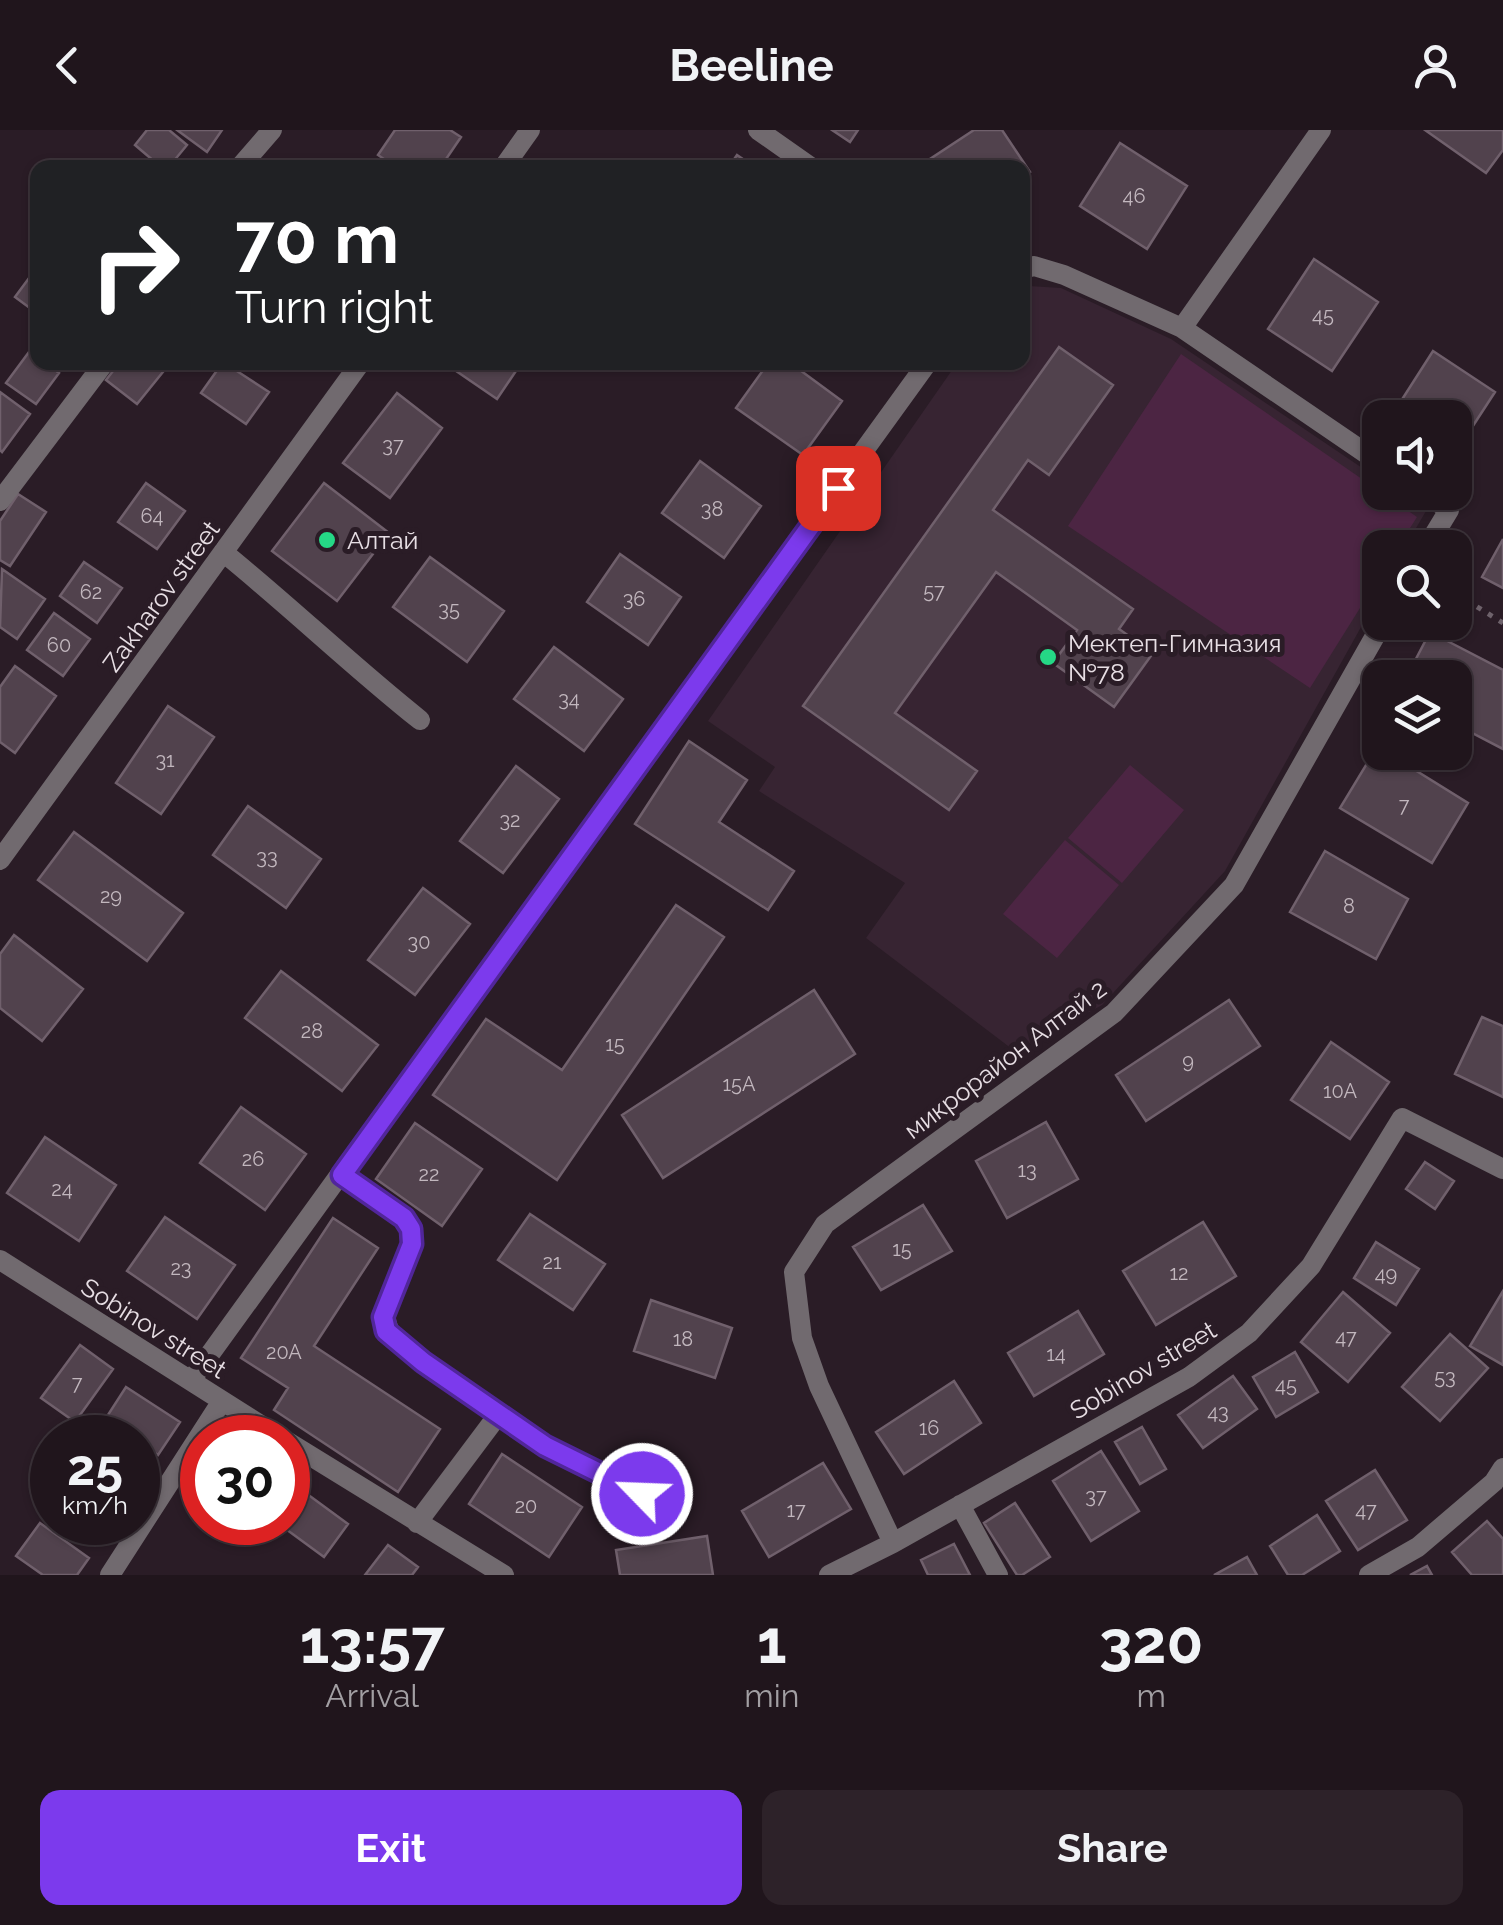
<!DOCTYPE html>
<html lang="en">
<head>
<meta charset="utf-8">
<style>
  :root { --surface:#20151c; --page:#2d2229; --text:#f1f3f6; --muted:#a29fa3; --line:#3d343b; --accent:#7c3aed }
  body { margin:0; font-family:Raleway,sans-serif; background:var(--page); color:var(--text); height:100vh; display:flex; flex-direction:column; font-size:38px; white-space:nowrap }
  * { box-sizing:border-box; margin:0 }
  p { font-size:32px; color:var(--muted) }
  .icon { flex:none; width:55px; height:55px; fill:none; stroke:currentColor; stroke-width:2; stroke-linecap:round; stroke-linejoin:round }
  .map { position:relative; height:1445px; overflow:hidden }
  .side { display:flex; flex-direction:column; background:var(--surface); flex:1 }
  .side>* { flex:none }
  .hud { position:absolute; left:30px; top:30px; width:1000px; height:210px; border-radius:20px; box-shadow:0 2px 8px #0004,0 0 0 2px var(--line); background:#202124; color:#fff; overflow:hidden }
  .buttons { position:absolute; left:1362px; top:270px; display:grid; gap:20px }
  .buttons a { display:grid; place-items:center; width:110px; height:110px; border-radius:20px; background:var(--surface); box-shadow:0 2px 8px #0004,0 0 0 2px var(--line); font-size:50px }
  .speed { position:absolute; left:30px; top:1285px; display:flex; gap:20px; font-size:50px; font-weight:700; text-align:center }
  .speed>* { display:grid; place-content:center; width:130px; height:130px; border-radius:50%; background:var(--surface); box-shadow:0 2px 8px #0004,0 0 0 2px var(--line); line-height:1 }
  .speed small { font-size:25px; font-weight:400 }
  .speed .limit { border:15px solid #d22; background:#fff; color:#111 }
  .pin { position:absolute; display:grid; place-items:center; width:85px; height:85px; color:#fff; margin:-42px; border-radius:20px; box-shadow:0 5px 15px #0006 }
  .me { position:absolute; width:110px; margin:-55px; rotate:294deg; stroke-linejoin:round; filter:drop-shadow(0 0 8px #0008) }
  .turn { display:flex; align-items:center; gap:35px; height:210px; padding:0 40px; font-size:45px }
  .turn .icon { width:130px; height:130px; stroke-width:2.5 }
  .turn b { display:block; font-size:70px; line-height:85px }
  .eta { display:flex; justify-content:space-evenly; align-items:center; height:170px; text-align:center }
  .eta b { font-size:60px; font-weight:700; line-height:70px }
  .primary-button { display:flex; gap:20px; margin-top:auto; padding:20px 40px }
  .primary-button a { flex:1; height:115px; border-radius:20px; background:var(--accent); color:#fff; font-size:40px; font-weight:700; line-height:115px; text-align:center }
  .primary-button a+a { background:var(--page); color:var(--text) }
  header { display:flex; justify-content:space-between; align-items:center; height:130px; padding:0 40px; background:var(--surface); font-size:45px; font-weight:700 }
  .map>svg:first-child { display:block }
  .built { fill:#372432 }
  .green { fill:#4c2543 }
  .building { fill:#51424d; stroke:#70606c; stroke-width:2.5 }
  .lines { fill:none; stroke-linecap:round; stroke-linejoin:round }
  .path { stroke:#6e626b; stroke-width:5; stroke-dasharray:5 8; stroke-linecap:butt }
  .street { stroke:#716a6f; stroke-width:20 }
  .route-casing { stroke:#51269a; stroke-width:25 }
  .route { stroke:#7c3aed; stroke-width:18 }
  .poi-dot { fill:#25d886; stroke:#2a1c26; stroke-width:4 }
  .labels { text-anchor:middle; dominant-baseline:central; stroke-width:10; stroke-linejoin:round; paint-order:stroke }
  .number-label { font-size:20px; fill:#c2b7be }
  .poi-label { font-size:25px; fill:#e7dee4; stroke:#2a1c26; text-anchor:start }
  .street-label { font-size:25px; fill:#e7dee4; stroke:#2a1c26 }
</style>
</head>
<body>
<header><svg class="icon" aria-label="back" viewBox="0 0 24 24"><path d="M15 5l-7 7 7 7"/></svg>Beeline<svg class="icon" aria-label="person" viewBox="0 0 24 24"><circle cx="12" cy="8" r="4"/><path d="M4 21q1-7 8-7t8 7"/></svg></header>
<div class="map">
<svg width="1503" height="1445" viewBox="0 0 1503 1445">
  <rect width="100%" height="100%" fill="#2a1c26"/>
  <path class="built" d="M1029 156 1061 158 1171 209 1380 350V362L1398 363 1426 381 1405 417 1380 418V463L1225 741 1102 875 1016 922 866 808 905 753 759 661 775 637 708 591 957 233 1022 232 1023 159Z"/>
  <path class="green" d="M1181 224 1417 387 1398 417 1380 418V446L1310 558 1068 396Z
    M1130 635 1184 680 1122 753 1068 708Z
    M1065 710 1119 755 1057 828 1003 784Z"/>
  <path class="building" d="M147 0H169L187 15 168 38H162L135 15Z
    M177 0H222L207 22Z
    M395 0H450L461 7 440 38H397L378 25Z
    M832 0H858L850 12Z
    M974 0H1002L1030 42 1022 48V38H931L927 31Z
    M1425 0H1503V20L1486 43Z
    M1120 13 1187 56 1147 119 1080 76Z
    M737 25 756 38H728Z
    M1314 129 1378 172 1332 241 1268 199Z
    M35 140 38 141V184L15 167Z
    M1059 217 1113 255 1049 345 1028 330 993 380 1133 479 1119 499 1153 523 1114 577 1053 533 1077 500 996 442 895 583 977 641 949 680 803 576Z
    M1433 221 1495 262 1456 322 1455 288H1402L1394 282Z
    M29 222 38 228V232H44L59 243 36 274 6 253Z
    M120 232H171L137 274 106 250Z
    M223 232 269 262 246 294 201 263Z
    M443 232H522L497 269Z
    M769 232H789L842 271 803 325 736 278Z
    M0 262 30 284 2 322 0 320Z
    M397 263 442 298 390 368 343 333Z
    M700 331 761 376 724 428 662 383Z
    M146 353 185 381 157 419 118 392Z
    M324 353 389 403 337 471 272 421Z
    M18 364 46 382 10 436 0 430V391Z
    M1503 409V458L1482 447Z
    M620 424 681 467 648 515 587 472Z
    M430 427 504 481 467 532 393 477Z
    M84 432 122 458 97 493 60 466Z
    M2 439 45 469 17 509 0 497Z
    M54 483 90 509 63 546 27 520Z
    M1430 502 1503 540V619L1455 594V548H1406Z
    M554 517 623 569 584 621 514 569Z
    M15 536 56 566 15 623 0 612V557Z
    M168 576 214 607 161 684 116 653Z
    M689 611 747 650 719 692 794 741 768 780 635 694Z
    M1377 617 1380 622H1386L1468 673 1432 733 1340 678Z
    M516 636 559 669 503 743 460 711Z
    M248 676 321 729 286 778 213 725Z
    M74 702 183 783 147 831 38 750Z
    M1325 721 1408 769 1376 829 1290 782Z
    M423 758 470 794 415 865 368 830Z
    M676 775 724 807 557 1050 433 965 486 889 562 940Z
    M14 805 83 859 42 911 0 878V824Z
    M281 841 378 915 342 961 245 888Z
    M814 860 855 924 663 1048 622 985Z
    M1229 870 1260 916 1146 991 1116 945Z
    M1482 887 1503 896V967L1455 944Z
    M1331 912 1389 952 1350 1009 1291 970Z
    M241 977 306 1024 265 1080 200 1033Z
    M1046 992 1078 1049 1007 1088 976 1031Z
    M415 993 482 1039 442 1096 376 1049Z
    M45 1007 116 1055 79 1111 7 1063Z
    M1425 1032 1454 1051 1435 1079 1406 1059Z
    M923 1075 952 1121 881 1160 853 1117Z
    M530 1084 605 1134 573 1180 498 1130Z
    M165 1087 235 1135 197 1189 127 1141Z
    M333 1088 378 1118 314 1216 440 1299 398 1362 274 1280 288 1258 241 1228Z
    M1203 1092 1236 1146 1156 1195 1123 1141Z
    M1376 1112 1419 1139 1396 1175 1354 1148Z
    M1503 1161V1235L1470 1216Z
    M1343 1162 1390 1203 1348 1252 1301 1212Z
    M651 1170 732 1198 715 1248 634 1221Z
    M1078 1181 1104 1224 1034 1266 1008 1223Z
    M1450 1204 1488 1238 1440 1291 1402 1257Z
    M80 1215 113 1239 75 1292 41 1268Z
    M1295 1222 1318 1262 1276 1287 1253 1247Z
    M1233 1246 1257 1279 1203 1318 1178 1285Z
    M954 1251 981 1293 904 1344 876 1302Z
    M126 1257 180 1292 158 1325 138 1312V1308H131L104 1291Z
    M1142 1297 1166 1339 1140 1354 1115 1312Z
    M1101 1321 1139 1381 1091 1411 1053 1351Z
    M502 1324 582 1377 549 1427 469 1374Z
    M823 1333 851 1379 769 1427 742 1381Z
    M1375 1340 1407 1390 1358 1420 1326 1371Z
    M303 1361 348 1394 324 1427 279 1394 288 1392V1382Z
    M1015 1373 1050 1427 1022 1445H1017L984 1393Z
    M1317 1385 1340 1421 1302 1445H1288L1270 1416Z
    M1487 1391 1503 1409V1445H1472L1452 1422Z
    M40 1393 89 1428 77 1445H43L16 1426Z
    M707 1406 713 1445H620L616 1420Z
    M954 1414 970 1445H928L921 1430Z
    M388 1415 418 1437 412 1445H365Z
    M1247 1427 1257 1445H1214Z
    M1427 1436 1432 1445H1410Z"/>
  <g class="lines">
    <path class="path" d="M1455 463 1503 493"/>
    <path class="street" d="M758 0 812 38
      M239 38 272 0
      M503 38 530 0
      M1022 139 1034 136 1064 145 1182 198 1380 333
      M1182 198 1321 0
      M1423 362 1449 380 1426 418
      M0 371 105 232
      M223 422C291 477 352 536 420 590
      M0 730 361 232
      M341 1045 405 1088C432 1133 356 1170 399 1214L545 1316 642 1364
      M0 1130 281 1308
      M192 1249 928 232
      M288 1312 504 1445
      M960 1375 998 1445
      M417 1393 498 1285
      M893 1413 819 1256 802 1208 794 1142 825 1094 1114 883 1234 755 1383 492
      M110 1445 222 1271
      M829 1445 893 1413 1189 1247 1249 1203 1311 1136 1402 988 1503 1039
      M1369 1445 1418 1417 1494 1352 1503 1338"/>
  </g>
  <g class="lines">
    <g class="route-casing">
      <path id="route" d="M642 1364 545 1316 423 1232 386 1201 383 1187 412 1114 411 1099 404 1088 342 1045 838 358"/>
    </g>
    <use href="#route" class="route"/>
  </g>
  <g class="poi-dot">
    <circle cx="327" cy="410" r="10"/>
    <circle cx="1048" cy="527" r="10"/>
  </g>
  <g class="labels">
    <g class="number-label">
      <text x="1134" y="66">46</text>
      <text x="1323" y="185">45</text>
      <text x="393" y="315">37</text>
      <text x="712" y="379">38</text>
      <text x="152" y="386">64</text>
      <text x="934" y="461">57</text>
      <text x="91" y="462">62</text>
      <text x="634" y="469">36</text>
      <text x="449" y="479">35</text>
      <text x="59" y="515">60</text>
      <text x="569" y="569">34</text>
      <text x="165" y="630">31</text>
      <text x="1404" y="675">7</text>
      <text x="510" y="690">32</text>
      <text x="267" y="727">33</text>
      <text x="111" y="766">29</text>
      <text x="1349" y="776">8</text>
      <text x="419" y="812">30</text>
      <text x="312" y="901">28</text>
      <text x="615" y="914">15</text>
      <text x="1188" y="931">9</text>
      <text x="739" y="954">15А</text>
      <text x="1340" y="961">10А</text>
      <text x="253" y="1029">26</text>
      <text x="1027" y="1040">13</text>
      <text x="429" y="1044">22</text>
      <text x="62" y="1059">24</text>
      <text x="902" y="1119">15</text>
      <text x="552" y="1132">21</text>
      <text x="181" y="1138">23</text>
      <text x="1179" y="1143">12</text>
      <text x="1386" y="1144">49</text>
      <text x="1346" y="1207">47</text>
      <text x="683" y="1209">18</text>
      <text x="284" y="1222">20А</text>
      <text x="1056" y="1224">14</text>
      <text x="1445" y="1247">53</text>
      <text x="77" y="1253">7</text>
      <text x="1286" y="1255">45</text>
      <text x="1218" y="1282">43</text>
      <text x="929" y="1298">16</text>
      <text x="1096" y="1366">37</text>
      <text x="526" y="1376">20</text>
      <text x="796" y="1380">17</text>
      <text x="1366" y="1380">47</text>
    </g>
    <g class="poi-label">
      <text x="347" y="410">Алтай</text>
      <text x="1068" y="513">Мектеп-Гимназия<tspan x="1068" dy="29">№78</tspan></text>
    </g>
    <g class="street-label">
      <text transform="translate(161 466) rotate(-54)">Zakharov street</text>
      <text transform="translate(1005 929) rotate(-37)">микрорайон Алтай 2</text>
      <text transform="translate(154 1198) rotate(32)">Sobinov street</text>
      <text transform="translate(1143 1240) rotate(-31)">Sobinov street</text>
    </g>
  </g>
</svg>
<div class="buttons">
<a><svg class="icon" aria-label="sound" viewBox="0 0 24 24"><path d="M4 9h4l5-4v14l-5-4H4zM17 9q2 3 0 6"/></svg></a>
<a><svg class="icon" aria-label="search" viewBox="0 0 24 24"><circle cx="10" cy="10" r="6"/><path d="M15 15l6 6"/></svg></a>
<a><svg class="icon" aria-label="layers" viewBox="0 0 24 24"><path d="M12 4l9 5-9 5-9-5zM3 14l9 5 9-5"/></svg></a>
</div>
<div class="speed"><div>25<small>km/h</small></div><div class="limit">30</div></div>
<div class="pin" style="left:838px;top:358px;background:#d93025"><svg class="icon" aria-label="arrive" viewBox="0 0 24 24"><path d="M6 21V4h12l-3 4 3 4H6"/></svg></div>
<svg class="me" style="left:642px;top:1364px" viewBox="-20 -20 40 40"><circle r="17" fill="#7c3aed" stroke="#fff" stroke-width="3"/><path d="M0-11L8 9 0 5-8 9z" fill="#fff"/></svg>
<div class="hud">
<div class="turn"><svg class="icon" aria-label="right" viewBox="0 0 24 24"><path d="M7 20v-9h11M14 6l5 5-5 5"/></svg><div><b>70 m</b>Turn right</div></div>
</div>
</div>
<section class="side">
<div class="eta">
<div><b>13:57</b><p>Arrival</p></div>
<div><b>1</b><p>min</p></div>
<div><b>320</b><p>m</p></div>
</div>
<div class="primary-button"><a>Exit</a><a>Share</a></div>
</section>
</body>
</html>
